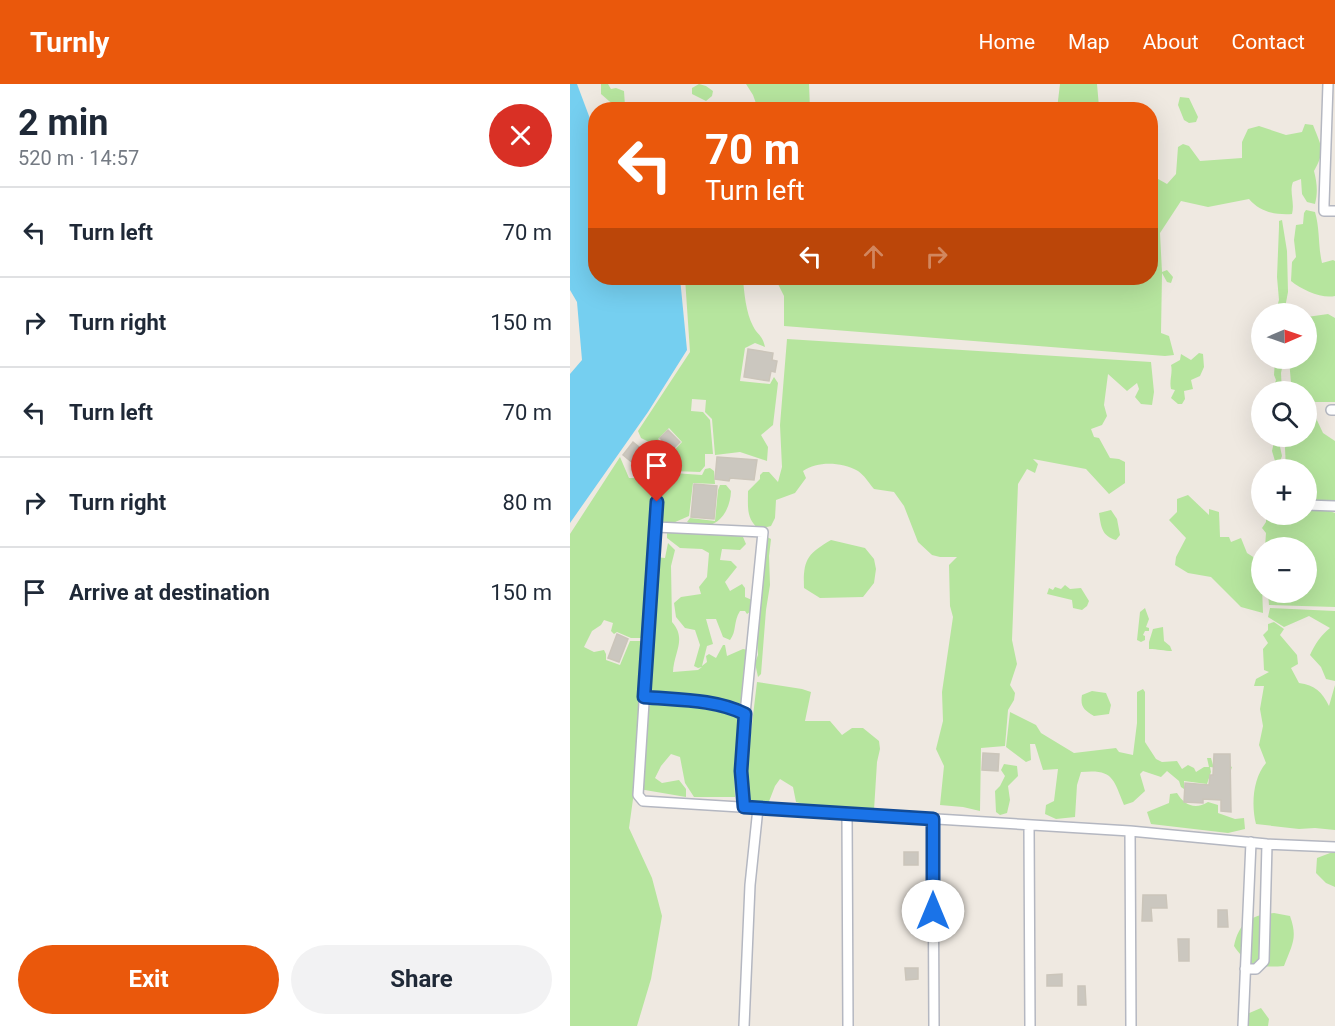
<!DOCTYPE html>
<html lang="en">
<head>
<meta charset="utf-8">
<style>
  :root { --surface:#fff; --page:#f2f2f3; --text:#1f2937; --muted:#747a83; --line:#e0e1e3; --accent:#ea580c }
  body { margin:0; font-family:Roboto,sans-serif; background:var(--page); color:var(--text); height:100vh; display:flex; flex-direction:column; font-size:22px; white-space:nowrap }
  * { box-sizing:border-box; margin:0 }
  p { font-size:20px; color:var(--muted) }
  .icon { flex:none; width:33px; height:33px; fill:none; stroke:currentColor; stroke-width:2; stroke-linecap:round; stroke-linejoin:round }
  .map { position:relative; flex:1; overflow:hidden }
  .panel { display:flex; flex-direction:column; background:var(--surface); width:570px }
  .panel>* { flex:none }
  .top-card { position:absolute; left:18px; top:18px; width:570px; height:183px; border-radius:24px; box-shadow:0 6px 24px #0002; background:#ea580c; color:#fff; overflow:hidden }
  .needle { width:39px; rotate:88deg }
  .controls { position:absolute; left:681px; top:219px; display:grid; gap:12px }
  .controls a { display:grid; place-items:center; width:66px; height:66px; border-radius:50%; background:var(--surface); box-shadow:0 6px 24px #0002; font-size:30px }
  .pin { position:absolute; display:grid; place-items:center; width:51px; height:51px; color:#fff; margin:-62px -26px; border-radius:50% 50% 50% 0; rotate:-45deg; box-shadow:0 0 6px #0007 }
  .pin .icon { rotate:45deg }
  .me { position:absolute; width:66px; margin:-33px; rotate:0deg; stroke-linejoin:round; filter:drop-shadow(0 0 4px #0008) }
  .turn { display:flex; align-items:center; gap:21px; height:126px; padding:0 18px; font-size:27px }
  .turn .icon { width:78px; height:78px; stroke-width:2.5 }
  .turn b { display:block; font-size:42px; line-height:51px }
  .lanes { display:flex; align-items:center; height:57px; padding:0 18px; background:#0003; justify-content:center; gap:30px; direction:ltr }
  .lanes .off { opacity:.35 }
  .round { display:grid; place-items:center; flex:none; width:63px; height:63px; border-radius:32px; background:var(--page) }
  .overview { display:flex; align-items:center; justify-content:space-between; height:102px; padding:0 18px }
  h1 { font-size:36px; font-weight:700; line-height:45px }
  .button { display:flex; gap:12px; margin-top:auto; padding:12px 18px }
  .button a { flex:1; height:69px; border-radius:36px; background:var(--accent); color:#fff; font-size:24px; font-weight:700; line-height:69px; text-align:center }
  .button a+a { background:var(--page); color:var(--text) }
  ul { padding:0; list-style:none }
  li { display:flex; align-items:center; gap:18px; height:90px; padding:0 18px; border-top:2px solid var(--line) }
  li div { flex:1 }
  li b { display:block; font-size:22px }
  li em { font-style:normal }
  header { display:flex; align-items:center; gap:36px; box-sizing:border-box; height:84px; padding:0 30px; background:var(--accent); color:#fff }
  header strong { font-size:28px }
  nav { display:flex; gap:33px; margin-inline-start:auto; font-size:21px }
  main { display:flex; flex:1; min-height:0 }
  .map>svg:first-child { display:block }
  .green { fill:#b6e59e }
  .water { fill:#75cff0 }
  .building { fill:#cbc7bf; stroke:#cbc5ba; stroke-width:1.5 }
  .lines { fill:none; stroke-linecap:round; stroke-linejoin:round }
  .street-casing { stroke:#b4b7c1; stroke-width:12 }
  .street { stroke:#fff; stroke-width:9 }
  .route-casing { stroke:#114b97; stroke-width:15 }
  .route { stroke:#1a73e8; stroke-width:10 }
</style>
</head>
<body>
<header>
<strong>Turnly</strong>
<nav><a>Home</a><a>Map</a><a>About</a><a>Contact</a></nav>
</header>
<main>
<section class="panel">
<div class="overview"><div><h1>2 min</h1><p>520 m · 14:57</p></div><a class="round" style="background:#d93025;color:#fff"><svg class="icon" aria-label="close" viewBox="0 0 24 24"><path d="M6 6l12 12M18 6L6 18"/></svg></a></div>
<ul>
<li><svg class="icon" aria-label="left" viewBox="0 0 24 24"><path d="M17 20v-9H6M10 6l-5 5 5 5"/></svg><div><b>Turn left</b></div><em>70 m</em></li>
<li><svg class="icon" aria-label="right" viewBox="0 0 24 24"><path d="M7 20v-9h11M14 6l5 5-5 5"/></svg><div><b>Turn right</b></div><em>150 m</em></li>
<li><svg class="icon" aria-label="left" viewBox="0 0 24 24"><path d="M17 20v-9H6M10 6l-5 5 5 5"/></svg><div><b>Turn left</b></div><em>70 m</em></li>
<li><svg class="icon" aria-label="right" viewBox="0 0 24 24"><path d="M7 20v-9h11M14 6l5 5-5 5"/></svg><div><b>Turn right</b></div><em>80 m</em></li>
<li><svg class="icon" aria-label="arrive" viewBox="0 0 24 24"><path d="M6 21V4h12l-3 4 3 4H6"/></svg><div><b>Arrive at destination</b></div><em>150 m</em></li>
</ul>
<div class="button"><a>Exit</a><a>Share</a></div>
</section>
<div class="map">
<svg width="765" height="942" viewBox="0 0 765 942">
  <rect width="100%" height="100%" fill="#efe9e1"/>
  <path class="green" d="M31 0H38L41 5 46 4 54 7 55 22 53 25 47 24 31 10Z
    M129 0 136 2 143 7 142 12 136 17 122 10V4Z
    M176 0H239L240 25H188L183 11Z
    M490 0H527L529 23 531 25H487Z
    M610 13 619 14 628 33 626 38 619 39 614 36 608 21Z
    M735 40 743 41C751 62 756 66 744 87 747 99 748 108 745 120L737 118 732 110 731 95 723 98C719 108 725 118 722 130 705 131 690 128 679 115L638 123 611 117 590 149 592 188 597 186 603 193 601 199 597 198 592 189 591 249 599 252 604 271 595 272 214 242V212L206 196 207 194H580L581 91 597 100 606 90 608 63 613 60 619 62 630 77 672 74V58L678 45 689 42 716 51 732 48Z
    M736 126 745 128C750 145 748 162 752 179L763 176 765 177V212C752 215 732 206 721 197L722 178 726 173 724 156 726 141 733 140 734 129Z
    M712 136 717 167 718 208 714 229H705L709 216 707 193 709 143V137Z
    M115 194H173C174 208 176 229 183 242 188 252 192 250 195 263L185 259 175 264 170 297 200 300 204 293 208 299 203 341 191 351 198 363 197 377 170 368 145 371 142 335 135 328 136 316 122 315 121 327 133 328 140 336 143 370H135V382L130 388 103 387 92 383 90 381 112 358 99 344 88 355 101 367 88 380 79 358 71 354 68 347 120 268Z
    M758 230 765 234V318H737L736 308 726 307 721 299 719 275 736 274 737 233Z
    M217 255 581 278 584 308 582 321 571 320 565 313 569 305 567 299 557 307 538 290 534 321 537 332 532 341 521 345 524 353 529 354 540 374 549 375 555 378V399L539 410 516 385 463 375 468 380 465 389 457 385 448 400 442 556 447 580 440 601 445 609 444 616 438 626 435 662 411 664 410 727 393 723 370 721 374 682 366 665 373 637 372 608 383 533 380 522 379 481 387 473H370L362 471 348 458 334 422 324 408 304 405C299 399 294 391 288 387 271 378 248 377 233 387L236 394 225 409 206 416 205 434 201 442 189 445C176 435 178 423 178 407L190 395V391L193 388H199L208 398 212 383 210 341Z
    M629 269 633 270 634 283 630 292 621 296 623 305 614 307 615 315 612 320H608L601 314 605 306 601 305C599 296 603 289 601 281L610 276 611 270 621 276Z
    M705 275H714L711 289 712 307H702L706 296 704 291Z
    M737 332H745L753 349 765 357V419L737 418 736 386H716L715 364 717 353 736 352Z
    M705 353H709V358L712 372 707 385H698L705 377 702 367Z
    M50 373 59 394H79L84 401V439L76 476 80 522 76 554H61L47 548 44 550 41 547 43 539 34 536 31 541 22 547 14 563 24 568 34 566 36 570V576L50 581 60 557H75L70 590 64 708 59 744 82 794 92 832 81 895 67 942H0V450Z
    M140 384 144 387 145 400 123 399 119 432 96 442 91 439V405L98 398 103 400V389L132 391 135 385Z
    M150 401H156L161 407C160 432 142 451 117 438L120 434 145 437 148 406Z
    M618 411 639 431V425L649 428 650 453H659L661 458 671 454 677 469 691 478 693 529 671 523 641 493 618 489 605 481 606 473 616 454 599 436 607 428V415Z
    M751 424 765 429V523L699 521 698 509 736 508V464L695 463 696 449 692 444 696 438V431L736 430 737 425Z
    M541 426 547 435 550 451 546 456C532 452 531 443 529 429Z
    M97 445 168 450 173 453 176 460 170 466 152 465 150 476 161 477 167 483 155 498 160 507 172 500 175 504V513L182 516 181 527 177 530 175 527H170C163 538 167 547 160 556L153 553 146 535H136L143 560 137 562 132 582 137 578 136 572 139 570 146 574 153 561H155L157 572 173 565 178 566 164 683 165 713H124L115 699 110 673 101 670 91 682 85 694 92 699 109 696 116 705V713L69 705 83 522 78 476 81 468 85 473 95 474 98 459 105 466 101 482 102 538C117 555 104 568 103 588L128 586 132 583 128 584 124 582 130 561 125 546 115 544 106 533 104 519 111 513 131 510 129 503 137 493 139 469 132 465 110 464 97 454Z
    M197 453 201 455 199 472 200 501 196 526 191 590 188 593 185 579 188 571 187 553Z
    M261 456 295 464 304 475 306 485 304 499 293 513 250 514 234 504C233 476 237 470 261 456Z
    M495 501 500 505 511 504 519 517 517 522 512 526 503 524 502 516 477 510 479 504 483 506 485 503 491 505Z
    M575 524 579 535 576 543 579 544V547H575L573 551 575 552V556L571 558 567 556 570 528Z
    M700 524 765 527V597L756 595 751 583 740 571C745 560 751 551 760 544L739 532 714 543 698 533Z
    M704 538 714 545 710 551 727 571 728 580 721 584 729 599C745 601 752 608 759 622L765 601V746L745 744 729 745 686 740C681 721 683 694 696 679L689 661 693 642 690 625 694 602H684L686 595 699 588 694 586 693 565 698 559 693 551 698 546V540Z
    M593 543 594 557 600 562 602 567C594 567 588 565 579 565V558L583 545Z
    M187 598 232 605 241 608 235 637H260L272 651 282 644H293L309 657 310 665 307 678 304 726 236 721 226 718 223 703 210 695 205 702 198 720 184 719 178 715V674Z
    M573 605 575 608V658L586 675 592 678 607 677 612 685 618 681 624 684 626 688 634 683H639L637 674H641L643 681 660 682 662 683 661 686 640 683 641 688 637 700 614 697V705L611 703 609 697 597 687 591 693 573 687 570 690 575 707 563 718 554 721C543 694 543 685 511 688L507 701 505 733 486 735 475 730 476 721 484 717 488 685 473 686 465 660H460L461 676 456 678 436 663 440 628 466 641 471 649 504 669 546 664 549 668 563 671 567 639V608Z
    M522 607 536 609 541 621 539 630 524 632C514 626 510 623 512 611Z
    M434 680 447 682 448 692 438 702 440 716 437 729 430 731 426 728 425 707 430 702 435 692 431 686Z
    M607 709C614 721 625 726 638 718L648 721V729L665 735 674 734 675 745 658 749 581 740 577 728 599 719 600 710Z
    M760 769H765V803L756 799 746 789 747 774Z
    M704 829 720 832C728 854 722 861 714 882 691 884 677 882 664 862 669 838 681 831 704 829Z
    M691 924 699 935 698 942H667L677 930Z"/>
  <path class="water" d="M0 0H7L25 48 26 194H110L117 266 78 328 0 439V290L12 276 7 218 0 206Z"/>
  <path class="building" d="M178 265 203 269 202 276 207 277 205 288 201 287 199 297 174 293Z
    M98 346 110 358 102 366 90 354Z
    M63 358 74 367 64 380 53 371Z
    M147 373 187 376 184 396 160 394 159 397 145 395Z
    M124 400 147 402 144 435 121 433Z
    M47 550 58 555 49 578 38 574Z
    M413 669 429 670 428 687 412 686Z
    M644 670H660L661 728 651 727V716L633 715V719L614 718 615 699 639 701 640 691H643Z
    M334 768H348V781H334Z
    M573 811H596L597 824H581L582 837H572Z
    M648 826H657L658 843H648Z
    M608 855H619V877H609Z
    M335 884H348V895L336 896Z
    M492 890V902H477V891Z
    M508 902H515L516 921H508Z"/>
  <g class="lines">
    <g class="street-casing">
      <path id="street" d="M758 0 754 120V127H765
        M761 326H765
        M87 418 68 711 73 717 560 747 697 760 765 763
        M736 421 765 422
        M86 443 193 448 175 630 171 687 174 723
        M74 613C107 616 145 615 175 630
        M277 730 278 942
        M363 735 364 942
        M459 741 460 942
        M560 747 561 942
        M675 885H686L694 877 697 760
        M174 942 180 801 188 724
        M673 942 681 758"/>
    </g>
    <use href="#street" class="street"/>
  </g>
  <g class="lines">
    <g class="route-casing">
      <path id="route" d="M87 418 74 613C107 616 145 615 175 630L171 687 174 723 363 735V827"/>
    </g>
    <use href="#route" class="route"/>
  </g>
</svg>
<div class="controls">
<a><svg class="needle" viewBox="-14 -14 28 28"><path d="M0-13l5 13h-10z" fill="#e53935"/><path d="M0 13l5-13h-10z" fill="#747a83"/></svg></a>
<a><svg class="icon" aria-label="search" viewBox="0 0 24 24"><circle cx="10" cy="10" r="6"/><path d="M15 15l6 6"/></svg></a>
<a>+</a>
<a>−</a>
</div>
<div class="pin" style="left:87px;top:418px;background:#d93025"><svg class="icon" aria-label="arrive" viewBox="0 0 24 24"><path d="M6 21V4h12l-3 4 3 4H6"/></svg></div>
<svg class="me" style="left:363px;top:827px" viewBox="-20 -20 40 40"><circle r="19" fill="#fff"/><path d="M0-13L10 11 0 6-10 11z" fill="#1a73e8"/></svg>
<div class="top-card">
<div class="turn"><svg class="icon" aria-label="left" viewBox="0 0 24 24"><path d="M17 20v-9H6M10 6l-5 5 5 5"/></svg><div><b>70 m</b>Turn left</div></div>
<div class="lanes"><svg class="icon" aria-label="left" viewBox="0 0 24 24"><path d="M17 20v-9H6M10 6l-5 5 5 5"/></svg><svg class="icon off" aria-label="ahead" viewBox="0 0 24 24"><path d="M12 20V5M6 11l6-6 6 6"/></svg><svg class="icon off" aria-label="right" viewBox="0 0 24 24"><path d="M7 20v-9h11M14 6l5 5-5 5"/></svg></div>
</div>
</div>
</main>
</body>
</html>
